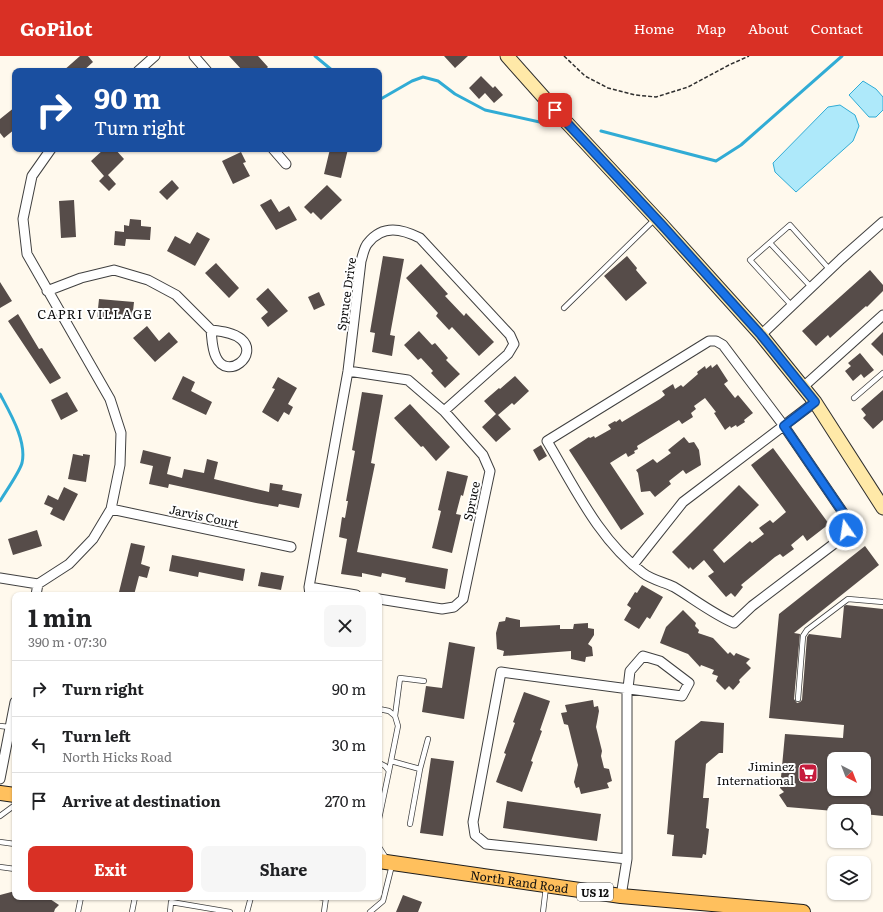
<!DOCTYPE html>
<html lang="en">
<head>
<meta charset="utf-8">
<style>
  :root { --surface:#fff; --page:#f6f6f6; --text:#202124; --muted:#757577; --line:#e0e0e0; --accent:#d93025 }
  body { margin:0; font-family:Literata,serif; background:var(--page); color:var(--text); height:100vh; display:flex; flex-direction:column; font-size:15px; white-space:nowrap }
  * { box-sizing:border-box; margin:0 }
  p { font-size:13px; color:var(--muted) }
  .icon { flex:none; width:22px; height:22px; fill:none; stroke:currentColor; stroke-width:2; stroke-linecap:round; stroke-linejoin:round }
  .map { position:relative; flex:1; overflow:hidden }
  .drawer { position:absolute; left:12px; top:536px; width:370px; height:308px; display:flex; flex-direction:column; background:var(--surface); border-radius:8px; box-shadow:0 1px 3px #0004 }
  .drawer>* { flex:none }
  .hud { position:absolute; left:12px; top:12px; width:370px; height:84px; border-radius:8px; box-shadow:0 1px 3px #0004; background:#1a4fa0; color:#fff; overflow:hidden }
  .needle { width:26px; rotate:138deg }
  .buttons { position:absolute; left:827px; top:696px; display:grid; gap:8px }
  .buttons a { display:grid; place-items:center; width:44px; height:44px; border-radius:8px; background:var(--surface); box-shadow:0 1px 3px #0004; font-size:20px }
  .pin { position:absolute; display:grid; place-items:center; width:34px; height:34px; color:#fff; margin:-17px; border-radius:8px; box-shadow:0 2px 6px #0006 }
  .me { position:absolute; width:44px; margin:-22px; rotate:347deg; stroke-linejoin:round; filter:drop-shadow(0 0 3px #0008) }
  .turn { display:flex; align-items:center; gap:14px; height:84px; padding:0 16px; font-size:18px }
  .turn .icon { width:52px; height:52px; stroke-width:2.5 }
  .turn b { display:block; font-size:28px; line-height:34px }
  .round { display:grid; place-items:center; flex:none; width:42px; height:42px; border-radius:8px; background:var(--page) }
  .overview { display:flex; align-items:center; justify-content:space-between; height:68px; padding:0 16px }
  h1 { font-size:24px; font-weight:700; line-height:30px }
  .cta { display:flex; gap:8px; margin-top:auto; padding:8px 16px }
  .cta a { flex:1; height:46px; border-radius:8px; background:var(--accent); color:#fff; font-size:16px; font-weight:700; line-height:46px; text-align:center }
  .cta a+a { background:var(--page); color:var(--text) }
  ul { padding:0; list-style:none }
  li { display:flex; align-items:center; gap:12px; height:56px; padding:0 16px; border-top:1px solid var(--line) }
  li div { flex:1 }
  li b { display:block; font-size:15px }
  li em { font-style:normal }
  header { display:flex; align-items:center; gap:24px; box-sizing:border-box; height:56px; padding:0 20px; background:var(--accent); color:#fff }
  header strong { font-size:19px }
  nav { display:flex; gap:22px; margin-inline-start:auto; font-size:14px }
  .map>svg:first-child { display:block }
  .water { fill:#aee9fa; stroke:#31acd5 }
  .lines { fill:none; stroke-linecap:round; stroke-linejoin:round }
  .stream { stroke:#31acd5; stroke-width:3 }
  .building { fill:#564c49; fill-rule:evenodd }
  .lane-casing { stroke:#404040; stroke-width:6 }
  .street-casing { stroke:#404040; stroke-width:11 }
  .secondary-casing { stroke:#2f2f2f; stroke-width:15 }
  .primary-casing { stroke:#1e1e1e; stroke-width:16 }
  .path { stroke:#2f2f2f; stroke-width:1.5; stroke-dasharray:4 2; stroke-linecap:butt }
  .lane { stroke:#fff; stroke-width:4.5 }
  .street { stroke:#fff; stroke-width:9 }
  .secondary { stroke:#ffe9a8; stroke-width:13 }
  .primary { stroke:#ffc05d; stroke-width:14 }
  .route-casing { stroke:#114b97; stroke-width:10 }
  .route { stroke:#1a73e8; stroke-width:7 }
  .labels { text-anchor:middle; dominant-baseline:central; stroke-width:4; stroke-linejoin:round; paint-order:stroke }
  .shield { fill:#fff; stroke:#565656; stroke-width:1 }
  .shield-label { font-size:11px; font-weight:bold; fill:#0d0d0d }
  .street-label { font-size:12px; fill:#0d0d0d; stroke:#fff }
  .poi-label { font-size:12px; fill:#0d0d0d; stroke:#fff; text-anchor:end }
  .neighbourhood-label { font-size:13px; letter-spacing:1px; fill:#0d0d0d; stroke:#fff }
</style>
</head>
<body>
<header>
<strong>GoPilot</strong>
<nav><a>Home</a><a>Map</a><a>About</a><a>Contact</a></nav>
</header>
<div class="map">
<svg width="883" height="856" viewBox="0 0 883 856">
  <rect width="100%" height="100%" fill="#fff9ed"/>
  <path class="water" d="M863 25 876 33 883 41V54L876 61H869L849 39Z
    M840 49 855 59 859 70 853 85 796 136 775 116 773 107 828 51Z"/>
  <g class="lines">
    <path class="stream" d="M315 0 333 15
      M379 44 412 25 423 21 438 25 455 38 485 54 553 69
      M601 75 716 105 741 89 842 0
      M0 338C10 357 27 385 22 407 19 417 6 435 0 445"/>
  </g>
  <path class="building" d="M80 0H88L93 6 83 15H63Z
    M229 0H258L268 11 264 15H243Z
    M444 0H468L455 12Z
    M481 20 493 32 495 30 503 39 494 47 485 37 479 43 469 32Z
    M15 51V73L4 82 0 77V63Z
    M104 93H115L124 103 108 119 116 128 109 135 99 125 104 120 91 105Z
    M330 93H348L341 122 324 118Z
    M241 96 246 106 243 107 250 120 233 128 222 105Z
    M172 124 179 132 167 144 159 136Z
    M327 129 342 144 321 164 313 156 311 158 304 151Z
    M271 143 279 156 289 150 297 164 276 174 260 149Z
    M74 144 76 181 61 182 59 145Z
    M130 163 141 164V170L151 171 150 184 126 183 125 190 114 189 115 175 124 176V169L129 170Z
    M197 176 210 183 195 210 167 195 175 180 190 188Z
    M383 200 404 203 390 279 395 280 392 300 372 296 375 277 370 276Z
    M627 200 637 212 636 214 647 227 626 245 604 220Z
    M216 207 239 232 229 242 205 217Z
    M421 208 448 238 445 240 464 260 466 257 494 286 479 300 452 271 449 274 436 260 438 257 406 222Z
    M870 214 883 229V235L867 251 866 250 830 282 828 279 816 290 802 275Z
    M0 226 12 245 0 252Z
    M268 232 288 255 268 271 261 262 268 256 256 243Z
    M319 236 325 249 314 254 308 241Z
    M99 243 134 246 132 265 97 262Z
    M18 258 39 293 42 292 61 322 50 328 8 265Z
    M147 270 159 285 169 276 178 286 155 306 133 282Z
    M419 275 432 289 435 287 448 302 446 304 460 318 445 332 431 317 433 315 421 302 418 304 404 289Z
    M883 276V300L871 288Z
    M860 297 874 314 864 322 861 318 853 325 845 315 851 310 848 307Z
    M717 308 728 325 724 328 735 342 738 339 753 357 744 364 745 366 737 371 736 369 731 372 730 370 725 374 714 357 716 356 705 342 694 350 696 353 691 357 693 361 682 368 679 364 637 390 638 393 634 395 635 397 628 401 626 397 610 407 644 458 621 474 569 394 589 381 590 382 594 380 595 382 611 373 608 369 615 365 616 366 620 363 622 366 660 343 665 339 662 335 673 328 675 333 681 329 683 331 698 318 697 316 705 310 706 313 711 309 712 312Z
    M183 320 195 326 191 335 212 346 206 359 172 343Z
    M515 320 529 335 514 349 512 347 498 359 511 373 496 386 482 371 496 358 484 345 499 332 500 333Z
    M278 321 297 332 288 348 293 351 289 359 284 356 278 366 262 356 275 333 272 332Z
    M883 334V364L873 373 863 362 866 359 861 353Z
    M67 336 78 355 61 364 51 344Z
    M362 336 383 339 371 407 375 408 357 496 448 513 445 533 405 526 406 522 382 517 381 521 362 517V521L341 518 347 483 339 481 342 461 345 462 348 445H346L355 395 352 394Z
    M410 348 450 391 436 405 423 390 421 391 394 362Z
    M684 381 689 387 694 386 699 394 701 409 686 418 683 414 669 425 671 428 655 441 650 435 641 436 638 417 636 414 653 403 657 407 671 397 668 394Z
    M541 389 547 400 539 405 533 394Z
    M773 392 829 468 807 485 803 479 791 489 794 493 783 501 780 498 775 501 741 529 743 531 735 541 731 537 726 541 708 520 714 516 704 504 693 514 690 511 689 513 672 496 739 429 759 449 713 494 724 507 750 485 752 487 764 478 759 472 770 464 773 467 786 456 751 409Z
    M143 394 171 401 167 418 182 422 184 413 204 417 207 403 218 406 214 423 269 436 270 427 283 429 282 434 302 438 299 452 279 448 278 451 256 447 169 428 168 432 149 428 153 410 140 407Z
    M73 398 83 400V398L90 399 86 426 68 423Z
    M447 415 468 420 463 440 461 439 456 458 461 459 452 497 432 492 441 455 438 454Z
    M64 431 78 438 64 465 50 458 53 452 44 448 48 439 58 444Z
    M37 474 42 490 13 499 8 483Z
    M131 487 145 490 141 508 150 511 147 522 139 520 134 539 119 536Z
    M865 490 879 509 794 577 800 578 794 643 797 647 800 646 802 644 807 581 809 578 841 582 844 550 846 549 883 553V760L864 758V755H834L787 751 779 739 784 736 780 732 785 678 843 682 844 669 769 662 779 558ZM834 703H864V733H834Z
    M172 499 245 513 243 525 199 516 198 521 169 515Z
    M261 516 284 520 281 534 258 530Z
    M642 529 663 541 650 563 647 561 639 573 624 564 631 552 627 549 635 536 637 537Z
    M683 554 696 567 695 570 699 574 698 577 713 582 728 598 730 596 734 600 736 597 750 603 746 607 751 612 739 624 740 626 733 634 729 630 725 634 716 625 718 620 712 618 714 614 701 609 700 611 688 598 660 587 666 571Z
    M506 561 520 564V571L560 569V573H573L574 568 588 567V572L594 573V579L588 588 592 591 593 600 586 601 585 606 571 603V595L503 600 504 595 497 593 496 577 499 566 505 565Z
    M449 586 475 591 464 663 422 656 426 630 442 632Z
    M524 636 550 645 540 674 542 675 531 705 533 706 522 736 496 726 506 698 504 697 515 667 513 666Z
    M593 644 594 651 598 650 599 655 596 671 602 695 601 700 604 712 609 713 612 725 607 727 609 732 581 738 579 731 576 732 574 726 578 709 568 669 564 668 561 657 567 656 565 649Z
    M701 665 724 667 723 697H719L706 708 703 742H709L706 772 709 773 706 799 703 798 702 802 672 800 674 779 667 778 675 685Z
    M431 702 454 705 443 780 420 777Z
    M507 745 601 758 597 785 503 772Z
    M15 835V841H47L59 849 55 853 54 856H0V839Z
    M403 839 422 846 418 856H396Z"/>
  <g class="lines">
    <g class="lane-casing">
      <path id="lane" d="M770 187 811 231
        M792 250 750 204 790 169 830 214
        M564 252 655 163
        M854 342 883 317
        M798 643 803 580 807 574 848 543 883 546
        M379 653 389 655 395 660 398 670 389 715
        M395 660 400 622 424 625
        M0 670 10 671
        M391 705 420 713
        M379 707 385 710 389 715 379 763
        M0 760 15 749
        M410 768 420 713 428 683
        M0 786 15 788
        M379 791 386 802
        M0 811 15 813
        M319 841 326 842 324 856
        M78 856 81 841
        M132 856 135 841
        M170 856 171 846 230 856
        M247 856 251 841
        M370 856 383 845 392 809
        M543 856 546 831"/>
    </g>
    <g class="street-casing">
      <path id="street" d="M194 0 207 15
        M138 15 155 0
        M273 93 286 108
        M47 235 81 222 114 214 148 224 176 239 211 274
        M211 274C220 275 233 276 241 283 260 299 227 325 216 301 212 293 212 283 211 274Z
        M761 279 841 203 883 166
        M709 285H716L723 289 784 370 844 458C849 471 846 473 839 484L752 550 734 567C713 558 694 543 674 531 664 526 652 524 643 517 599 484 575 432 547 385Z
        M348 315 408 324 444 355 483 399 490 415 463 543 454 551 442 553 379 543
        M802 332 883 259
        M111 453 291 491
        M633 509 683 446 815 346
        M0 522 38 528
        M38 528 69 508 93 483 111 453 120 409 121 377 110 343 27 198 23 163 32 120 51 93
        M309 531 356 539
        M36 539 38 528
        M310 539 309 531 348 315 361 205C363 199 364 191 368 187 383 168 402 173 420 182L510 279 514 288 508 298 444 355
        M0 723 15 646
        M621 840 627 803V635L628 632 630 615 643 600 660 605 689 627 682 640 501 616 473 766 475 779 486 788 627 803"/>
    </g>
    <g class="secondary-casing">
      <path id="secondary" d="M507 0 555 54 662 169 761 279 815 346 883 452"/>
    </g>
    <g class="primary-casing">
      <g id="primary">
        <path d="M0 737 15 739"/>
        <path id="s1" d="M379 805 621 840 803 856"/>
      </g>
    </g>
    <path class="path" d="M564 0 585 20 608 32 635 39 656 41 688 31 729 9 749 0"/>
    <use href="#lane" class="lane"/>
    <use href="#street" class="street"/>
    <use href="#secondary" class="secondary"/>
    <use href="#primary" class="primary"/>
  </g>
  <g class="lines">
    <g class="route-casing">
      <path id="route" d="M555 54 662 169 761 279 815 346 784 370 844 458 847 467 846 474"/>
    </g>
    <use href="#route" class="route"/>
  </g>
  <defs>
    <g id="supermarket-square" transform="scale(1)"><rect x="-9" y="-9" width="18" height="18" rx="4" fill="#c61c3d" stroke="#fff"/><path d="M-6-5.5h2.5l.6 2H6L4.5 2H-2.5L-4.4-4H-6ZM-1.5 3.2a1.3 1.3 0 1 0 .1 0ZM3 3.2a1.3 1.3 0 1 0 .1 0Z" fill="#fff"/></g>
  </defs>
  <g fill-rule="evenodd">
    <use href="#supermarket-square" x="808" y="717"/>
  </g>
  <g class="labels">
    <rect class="shield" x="577" y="827" width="36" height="18" rx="3"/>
    <g class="shield-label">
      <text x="595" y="836">US 12</text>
    </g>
    <g class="street-label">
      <text transform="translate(346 238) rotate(-82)">Spruce Drive</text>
      <text transform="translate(471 445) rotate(-78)">Spruce</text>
      <text transform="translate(204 460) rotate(12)">Jarvis Court</text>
      <text stroke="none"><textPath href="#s1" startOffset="142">North Rand Road</textPath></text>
    </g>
    <g class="poi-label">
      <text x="794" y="710">Jiminez<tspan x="794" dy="14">International</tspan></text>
    </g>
    <g class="neighbourhood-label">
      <text x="95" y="257">CAPRI VILLAGE</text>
    </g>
  </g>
</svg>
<div class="buttons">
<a><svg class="needle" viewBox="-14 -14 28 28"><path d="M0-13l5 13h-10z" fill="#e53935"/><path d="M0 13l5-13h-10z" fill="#757577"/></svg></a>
<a><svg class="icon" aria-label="search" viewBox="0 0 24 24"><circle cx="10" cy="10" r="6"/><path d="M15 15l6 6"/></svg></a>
<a><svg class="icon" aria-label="layers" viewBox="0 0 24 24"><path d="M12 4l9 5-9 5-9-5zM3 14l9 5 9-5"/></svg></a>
</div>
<div class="pin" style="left:555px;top:54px;background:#d93025"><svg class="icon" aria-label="arrive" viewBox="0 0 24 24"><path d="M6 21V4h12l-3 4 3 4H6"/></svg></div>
<svg class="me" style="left:846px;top:474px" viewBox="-20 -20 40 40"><circle r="17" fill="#1a73e8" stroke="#fff" stroke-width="3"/><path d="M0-11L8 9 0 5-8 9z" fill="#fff"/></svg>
<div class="hud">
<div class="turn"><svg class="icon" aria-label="right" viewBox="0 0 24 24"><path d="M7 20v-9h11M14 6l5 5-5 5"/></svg><div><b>90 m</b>Turn right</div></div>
</div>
<section class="drawer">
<div class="overview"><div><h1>1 min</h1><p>390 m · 07:30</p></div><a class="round"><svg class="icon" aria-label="close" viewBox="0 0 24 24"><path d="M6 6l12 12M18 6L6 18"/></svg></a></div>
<ul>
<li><svg class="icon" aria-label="right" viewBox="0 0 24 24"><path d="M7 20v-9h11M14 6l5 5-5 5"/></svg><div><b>Turn right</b></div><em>90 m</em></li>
<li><svg class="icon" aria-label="left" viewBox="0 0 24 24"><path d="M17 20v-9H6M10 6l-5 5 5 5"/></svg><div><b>Turn left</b><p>North Hicks Road</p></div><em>30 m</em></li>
<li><svg class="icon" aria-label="arrive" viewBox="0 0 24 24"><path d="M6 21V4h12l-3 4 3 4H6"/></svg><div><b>Arrive at destination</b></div><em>270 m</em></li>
</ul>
<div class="cta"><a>Exit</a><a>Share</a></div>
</section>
</div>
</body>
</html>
